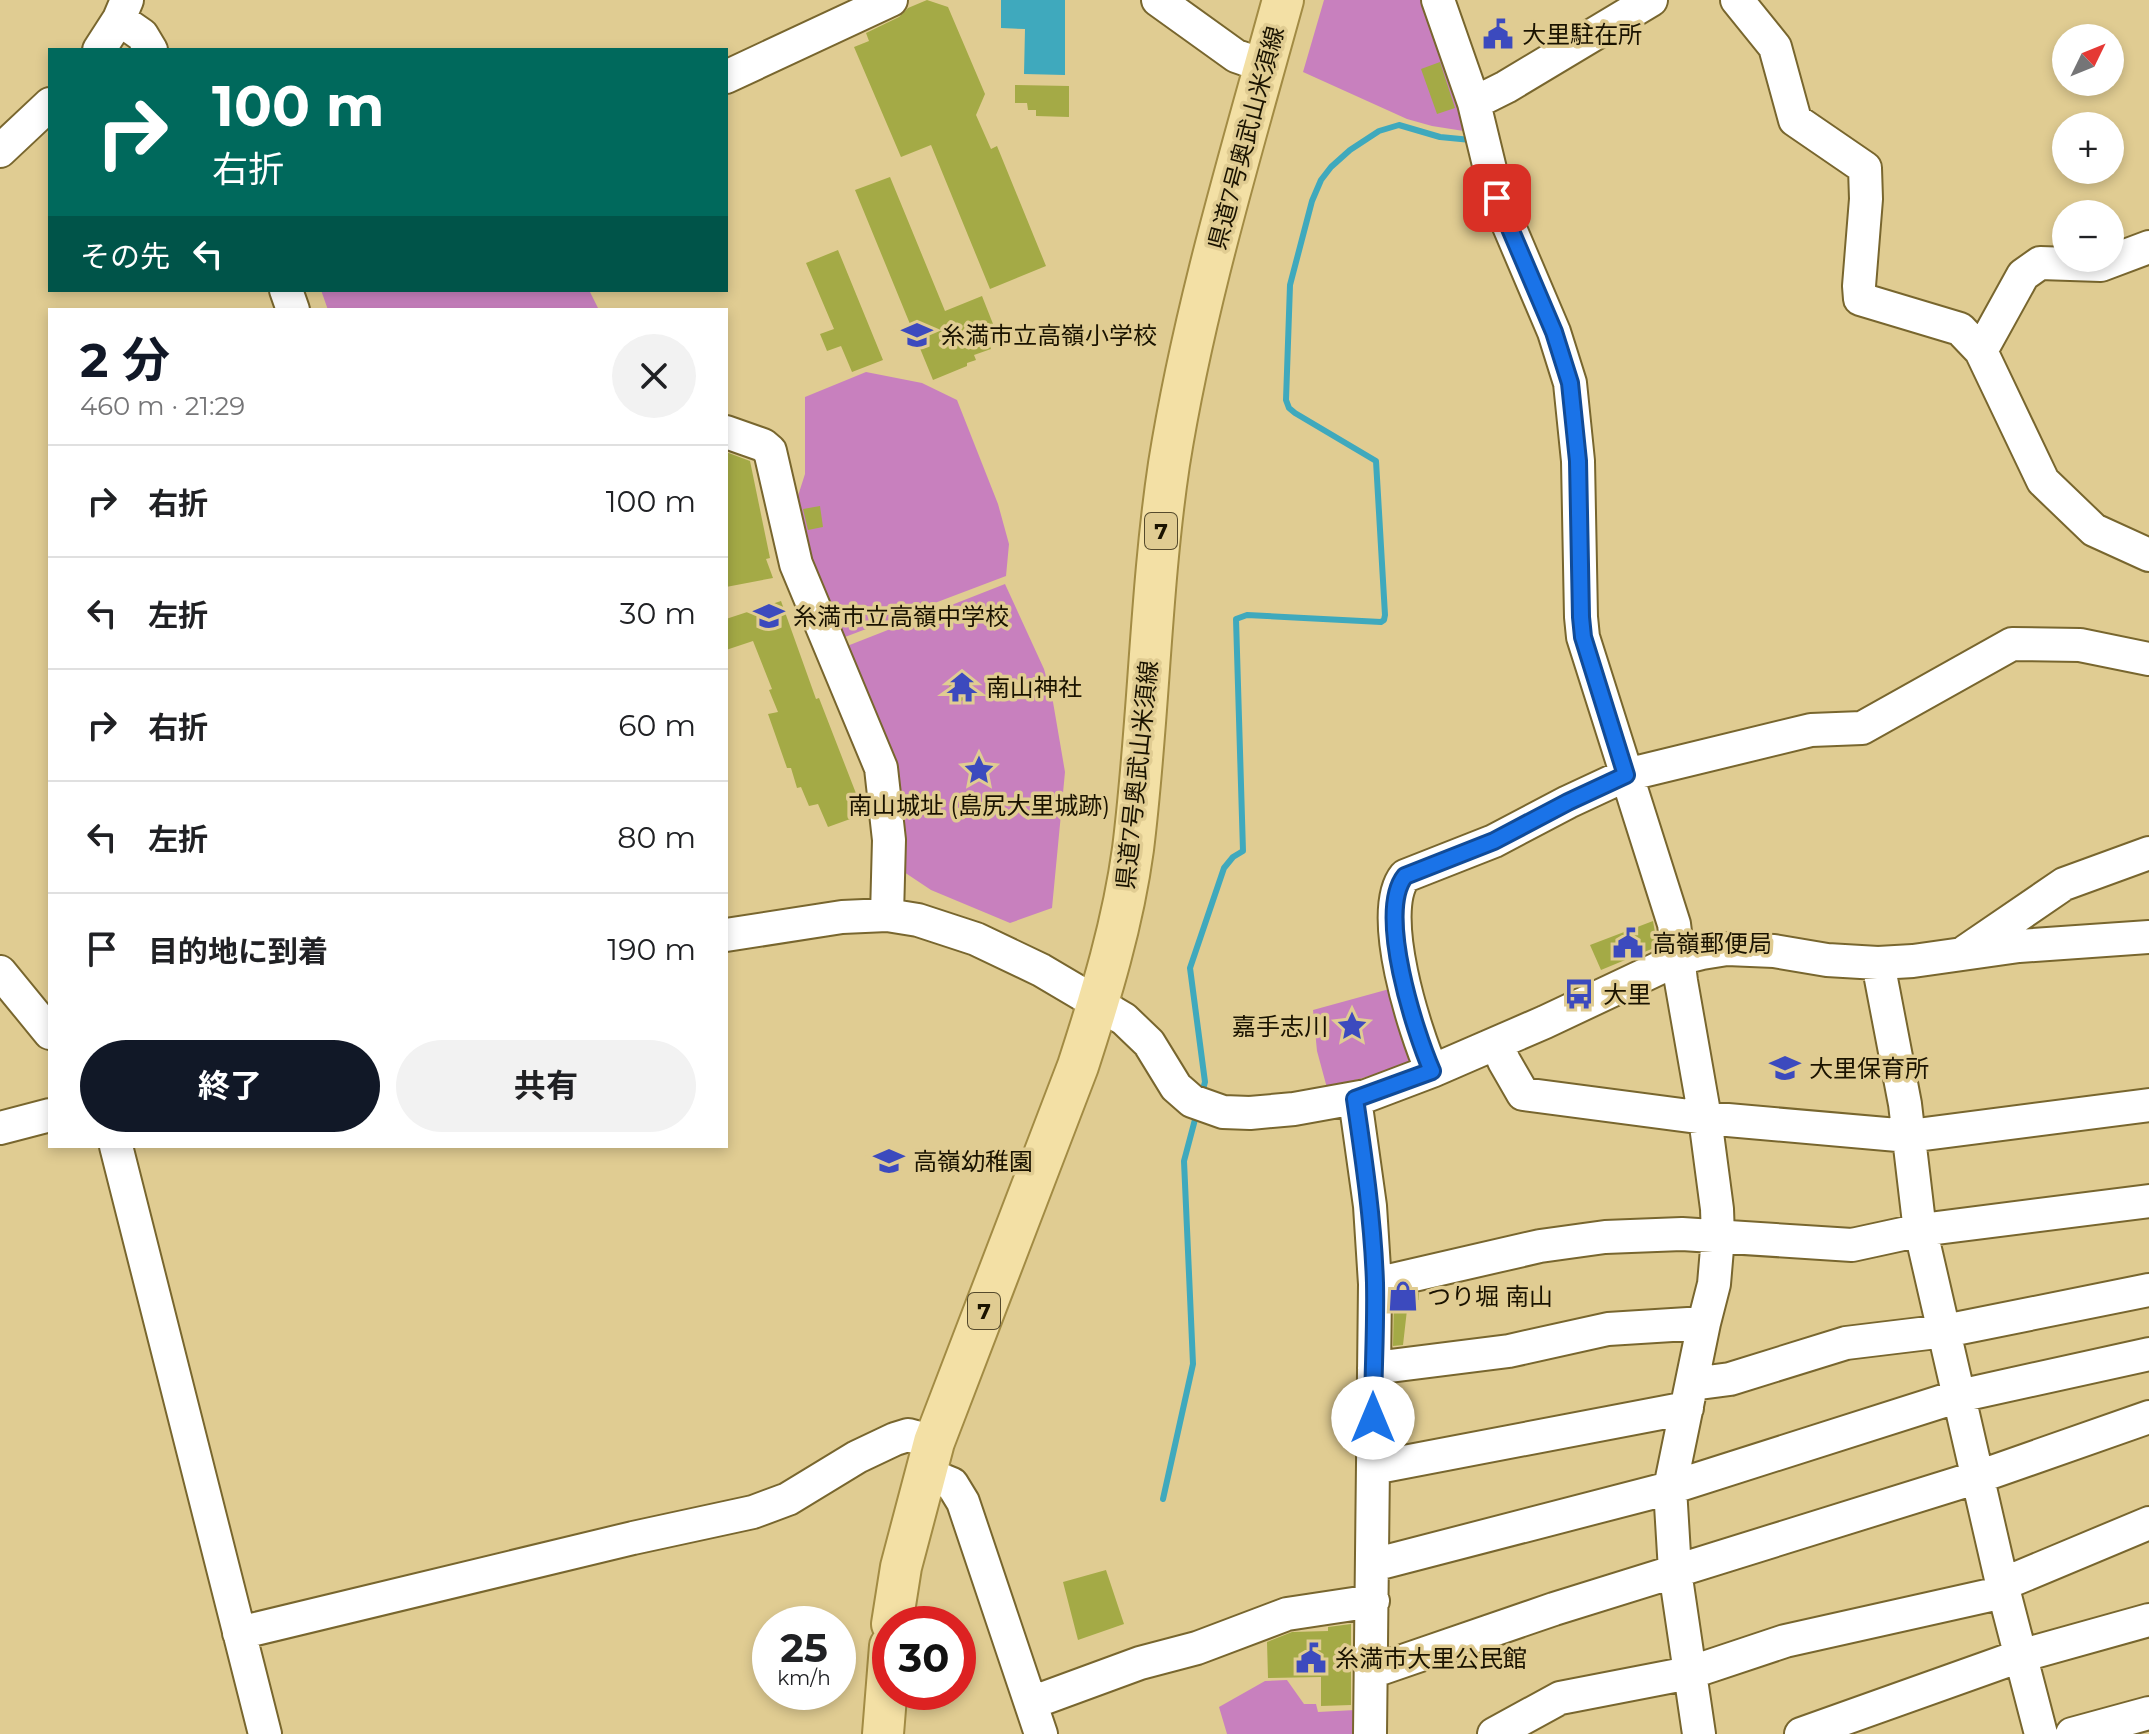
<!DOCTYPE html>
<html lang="ja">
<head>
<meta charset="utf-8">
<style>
  :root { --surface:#fff; --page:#f2f2f2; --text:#202124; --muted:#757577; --line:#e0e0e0; --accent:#111827 }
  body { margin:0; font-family:Montserrat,"Noto Sans JP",sans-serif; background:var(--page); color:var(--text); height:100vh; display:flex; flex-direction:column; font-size:30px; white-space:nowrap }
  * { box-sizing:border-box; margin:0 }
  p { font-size:26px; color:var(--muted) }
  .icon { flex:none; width:44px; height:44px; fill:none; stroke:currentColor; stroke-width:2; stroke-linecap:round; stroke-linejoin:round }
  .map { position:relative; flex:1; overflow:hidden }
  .panel { position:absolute; left:48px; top:308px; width:680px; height:840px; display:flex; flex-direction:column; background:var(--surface); border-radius:0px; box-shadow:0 4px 12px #0003 }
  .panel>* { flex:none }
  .guide { position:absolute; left:48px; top:48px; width:680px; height:244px; border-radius:0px; box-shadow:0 4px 12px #0003; background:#00695c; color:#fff; overflow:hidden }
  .needle { width:52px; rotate:47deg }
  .tools { position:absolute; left:2052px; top:24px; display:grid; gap:16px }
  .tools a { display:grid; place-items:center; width:72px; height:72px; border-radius:50%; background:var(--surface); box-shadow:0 4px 12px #0003; font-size:40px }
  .speed { position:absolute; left:752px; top:1606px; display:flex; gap:16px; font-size:40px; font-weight:700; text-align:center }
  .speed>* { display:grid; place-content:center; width:104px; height:104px; border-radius:50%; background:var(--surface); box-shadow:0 4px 12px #0003; line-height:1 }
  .speed small { font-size:20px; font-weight:400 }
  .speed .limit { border:12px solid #d22; background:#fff; color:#111 }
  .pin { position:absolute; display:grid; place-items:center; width:68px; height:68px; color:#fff; margin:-34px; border-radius:16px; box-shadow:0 4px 12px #0006 }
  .me { position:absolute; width:88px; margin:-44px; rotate:0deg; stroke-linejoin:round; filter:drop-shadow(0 0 6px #0008) }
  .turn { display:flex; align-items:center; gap:28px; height:168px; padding:0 32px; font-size:36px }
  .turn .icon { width:104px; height:104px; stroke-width:2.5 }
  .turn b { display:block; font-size:56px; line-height:68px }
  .then { display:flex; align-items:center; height:76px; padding:0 32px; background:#0003; gap:16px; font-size:30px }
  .round { display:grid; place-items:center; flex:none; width:84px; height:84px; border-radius:42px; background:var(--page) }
  .headline { display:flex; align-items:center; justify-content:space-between; height:136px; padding:0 32px }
  h1 { font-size:48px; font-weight:700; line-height:60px; color:var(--accent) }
  .cta { display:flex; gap:16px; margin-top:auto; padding:16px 32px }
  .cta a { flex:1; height:92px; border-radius:48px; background:var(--accent); color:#fff; font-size:32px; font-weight:700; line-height:92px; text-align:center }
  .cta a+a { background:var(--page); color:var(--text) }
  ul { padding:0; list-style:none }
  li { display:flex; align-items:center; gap:24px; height:112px; padding:0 32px; border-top:2px solid var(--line) }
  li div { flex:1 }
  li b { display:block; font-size:30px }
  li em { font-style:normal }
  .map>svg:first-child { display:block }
  .green { fill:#c880be }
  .water { fill:#3fa9bd }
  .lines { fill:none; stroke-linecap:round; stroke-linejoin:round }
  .stream { stroke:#3fa9bd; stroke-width:6 }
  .building { fill:#a4aa46 }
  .minor-casing { stroke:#78662e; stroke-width:36 }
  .major-casing { stroke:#a28b44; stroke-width:44 }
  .minor { stroke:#fff; stroke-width:32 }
  .major { stroke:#f3e0a5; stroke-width:40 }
  .route-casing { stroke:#114b97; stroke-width:20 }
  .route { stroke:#1a73e8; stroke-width:14 }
  .labels { text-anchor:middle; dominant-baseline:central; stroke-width:7; stroke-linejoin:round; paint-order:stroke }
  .shield { fill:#e0cc92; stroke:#554a2c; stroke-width:2 }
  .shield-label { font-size:22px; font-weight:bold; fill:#1a1300 }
  .poi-label { font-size:24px; fill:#1a1300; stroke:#e0cc92; text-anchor:start }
  .street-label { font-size:24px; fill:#1a1300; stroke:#e0cc92 }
</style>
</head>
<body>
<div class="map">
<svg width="2149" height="1734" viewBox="0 0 2149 1734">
  <rect width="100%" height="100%" fill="#e0cc92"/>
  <path class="green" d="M1324 0H1424L1470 132 1432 126 1407 119 1303 72Z
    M321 290H589L599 310H328Z
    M866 372 922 383 957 400 998 504 1009 544 1006 576 845 637 808 563 796 502 805 474V397Z
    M1005 584 1044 669 1053 702 1065 772 1052 908 1010 923 931 890 898 868 842 648Z
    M1393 988 1412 1064 1327 1088 1317 1051 1313 1010Z
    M1287 1680 1304 1704H1316L1318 1712 1355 1710 1361 1734H1227L1219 1707 1265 1681Z"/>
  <path class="water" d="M1001 0H1065V75L1024 74 1025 29 1001 28Z"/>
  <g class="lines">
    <path class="stream" d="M1202 1093 1205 1082 1190 968 1224 868 1233 857 1243 851 1236 619 1247 615 1381 622 1384 620 1385 615 1376 461 1295 413 1289 408 1286 400 1290 285 1312 201 1321 180 1331 167 1350 150 1379 131 1399 125 1440 137 1471 140
      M1163 1499 1193 1364 1184 1161 1197 1112"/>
  </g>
  <path class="building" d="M927 0 948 7 985 94 976 115 991 149 997 146 1046 266 990 289 931 145 901 157 854 47 869 41 866 33 899 17 908 8Z
    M1440 62 1455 108 1437 114 1421 69Z
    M1015 85 1069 86V117L1036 116V110H1028L1027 103H1015Z
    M890 177 945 311 982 296 997 334 987 338 991 349 974 355 976 360 967 363V366L933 380 855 190Z
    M838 250 883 360 852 372 841 346 827 351 820 334 834 329 806 263Z
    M726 452 750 461 770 558 766 559 773 578 726 587Z
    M820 506 823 527 808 530 803 509Z
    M781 601 816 699 819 698 864 814 828 827 818 804 809 806 801 787 797 788 791 768H787L768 714 778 712 769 690 772 689 753 641 726 650V619Z
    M964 673 976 691 960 702 948 684Z
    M1653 921 1657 944 1654 948 1601 970 1590 945Z
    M1419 1293V1300L1408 1301 1403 1345 1393 1346 1394 1299Z
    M1106 1570 1124 1624 1078 1640 1063 1582Z
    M1351 1624V1705L1321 1706V1677L1268 1678 1267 1642 1292 1632 1328 1631V1627Z"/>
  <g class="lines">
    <g class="minor-casing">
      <path id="minor" d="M1158 0 1236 56 1265 66
        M1438 0 1474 103 1497 198 1554 332 1570 383 1578 461 1581 617 1583 637 1674 924 1681 981 1705 1118 1717 1209 1718 1237 1714 1284 1704 1323 1670 1488 1675 1571 1699 1734
        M1737 0 1775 47 1795 120 1865 168 1866 199 1859 286 1860 299 1960 329 1981 351
        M119 19 142 35 151 50
        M99 50 119 19 127 0
        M726 77 891 0
        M1474 103 1506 87 1651 0
        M0 151 50 104
        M2149 247 2101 265 2040 263 2023 275 1981 351 2043 481 2094 530 2149 555
        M286 290 293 310
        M726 432 763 445 770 451 796 564 881 768 889 840 887 915
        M726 935 842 917 887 915 918 920 976 939 1041 970 1124 1019 1149 1043 1176 1087 1192 1101 1223 1112 1250 1113 1294 1109 1366 1096 1432 1071 1545 1022 1651 972 1678 959 1702 953 1727 949 1774 951 1827 960 1878 963 1913 961 2019 946 2149 937
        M1966 951 2064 884 2149 853
        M1878 963 1905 1104 1919 1223 2004 1592 2041 1734
        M0 972 50 1033
        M1497 1043 1504 1061 1523 1094 1705 1118 1909 1136 2149 1105
        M1432 1071C1415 1032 1376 912 1405 876L1494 841 1568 802 1626 775 1811 730 1862 728 2012 644 2080 645 2149 659
        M1355 1099 1370 1206 1375 1284 1370 1734
        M0 1128 50 1115
        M116 1146 265 1734
        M1375 1284 1540 1246 1605 1237 1682 1234 1852 1245 1921 1230 2149 1201
        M1374 1368 1509 1351 1608 1329 1704 1323
        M1692 1384 1730 1379 1846 1343 1945 1331 2149 1290
        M1373 1468 1687 1408
        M925 1473 952 1484 963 1502 1041 1734
        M1373 1565 1670 1488 1959 1396 2149 1354
        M2003 1584 2149 1523
        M239 1633 633 1538 753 1512 788 1499 857 1457 895 1439 908 1435 934 1442
        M1371 1672 1554 1609 1978 1477 2149 1417
        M1031 1703 1140 1663 1197 1648 1287 1614 1373 1601
        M1494 1734 1560 1698 1689 1673 1785 1641 2004 1592
        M1801 1734 2020 1656 2149 1620
        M2072 1734 2149 1713"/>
    </g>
    <g class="major-casing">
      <path id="major" d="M892 1624 901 1567 934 1442 1078 1066C1101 995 1123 923 1133 849 1149 721 1150 591 1169 464 1194 307 1241 153 1283 0
        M883 1734 890 1646"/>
    </g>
    <use href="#minor" class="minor"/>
    <use href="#major" class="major"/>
  </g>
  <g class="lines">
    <g class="route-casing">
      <path id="route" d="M1373 1418C1373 1373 1376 1328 1375 1283 1373 1221 1364 1160 1355 1099L1432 1071C1415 1032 1376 912 1405 876L1494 841 1568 802 1626 775 1583 637 1581 617 1578 461 1570 383 1554 332 1497 198"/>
    </g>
    <use href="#route" class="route"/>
  </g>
  <defs>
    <g id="civic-bare" transform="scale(2.4)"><path d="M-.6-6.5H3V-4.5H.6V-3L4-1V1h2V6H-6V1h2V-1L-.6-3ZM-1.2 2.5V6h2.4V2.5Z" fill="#3c4abe" stroke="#e0cc92" stroke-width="2.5" paint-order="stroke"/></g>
    <g id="school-bare" transform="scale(2.4)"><path d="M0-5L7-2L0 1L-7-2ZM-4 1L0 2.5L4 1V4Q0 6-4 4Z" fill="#3c4abe" stroke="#e0cc92" stroke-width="2.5" paint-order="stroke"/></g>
    <g id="temple-bare" transform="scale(2.4)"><path d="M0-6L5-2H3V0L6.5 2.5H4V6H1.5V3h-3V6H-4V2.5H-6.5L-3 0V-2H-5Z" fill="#3c4abe" stroke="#e0cc92" stroke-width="2.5" paint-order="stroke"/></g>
    <g id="sight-bare" transform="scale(2.4)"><path d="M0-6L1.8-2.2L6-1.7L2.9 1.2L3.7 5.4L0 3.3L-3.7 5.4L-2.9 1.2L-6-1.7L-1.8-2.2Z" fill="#3c4abe" stroke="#e0cc92" stroke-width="2.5" paint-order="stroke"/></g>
    <g id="bus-bare" transform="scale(2.4)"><path d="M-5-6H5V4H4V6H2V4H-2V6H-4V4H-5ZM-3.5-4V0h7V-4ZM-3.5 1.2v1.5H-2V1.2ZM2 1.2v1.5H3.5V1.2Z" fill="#3c4abe" stroke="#e0cc92" stroke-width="2.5" paint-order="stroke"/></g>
    <g id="shop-bare" transform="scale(2.4)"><path d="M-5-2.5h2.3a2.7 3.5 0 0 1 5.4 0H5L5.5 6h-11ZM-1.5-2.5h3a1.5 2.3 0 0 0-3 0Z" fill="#3c4abe" stroke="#e0cc92" stroke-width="2.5" paint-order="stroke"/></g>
  </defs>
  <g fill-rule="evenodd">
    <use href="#civic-bare" x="1498" y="34"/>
    <use href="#school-bare" x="917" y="335"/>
    <use href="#school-bare" x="769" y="616"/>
    <use href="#temple-bare" x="962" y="687"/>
    <use href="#sight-bare" x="979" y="770"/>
    <use href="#civic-bare" x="1628" y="943"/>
    <use href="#bus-bare" x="1579" y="994"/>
    <use href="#sight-bare" x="1352" y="1026"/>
    <use href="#school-bare" x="1785" y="1068"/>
    <use href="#school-bare" x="889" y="1161"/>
    <use href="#shop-bare" x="1403" y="1296"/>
    <use href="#civic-bare" x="1311" y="1658"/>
  </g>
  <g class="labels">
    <g class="shield">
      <rect x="1145" y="513" width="32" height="36" rx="6"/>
      <rect x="968" y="1293" width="32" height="36" rx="6"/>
    </g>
    <g class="shield-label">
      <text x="1161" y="531">7</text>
      <text x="984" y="1311">7</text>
    </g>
    <g class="poi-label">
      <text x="1522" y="34">大里駐在所</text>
      <text x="941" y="335">糸満市立高嶺小学校</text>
      <text x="793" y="616">糸満市立高嶺中学校</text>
      <text x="986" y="687">南山神社</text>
      <text x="979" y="805" text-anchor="middle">南山城址 (島尻大里城跡)</text>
      <text x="1652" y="943">高嶺郵便局</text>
      <text x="1603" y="994">大里</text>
      <text x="1328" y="1026" text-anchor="end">嘉手志川</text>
      <text x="1809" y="1068">大里保育所</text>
      <text x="913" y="1161">高嶺幼稚園</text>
      <text x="1427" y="1296">つり堀 南山</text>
      <text x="1335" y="1658">糸満市大里公民館</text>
    </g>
    <g class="street-label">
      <text transform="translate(1246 138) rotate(-75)">県道7号奥武山米須線</text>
      <text transform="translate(1137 775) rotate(-84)">県道7号奥武山米須線</text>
    </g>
  </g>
</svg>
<div class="tools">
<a><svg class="needle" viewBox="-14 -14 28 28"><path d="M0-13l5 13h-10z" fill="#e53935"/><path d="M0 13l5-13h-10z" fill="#757577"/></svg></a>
<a>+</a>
<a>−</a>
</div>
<div class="speed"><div>25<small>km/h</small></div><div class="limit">30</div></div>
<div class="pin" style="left:1497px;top:198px;background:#d93025"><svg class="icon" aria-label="arrive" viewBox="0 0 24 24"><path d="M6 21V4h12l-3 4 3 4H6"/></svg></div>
<svg class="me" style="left:1373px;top:1418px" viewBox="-20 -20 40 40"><circle r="19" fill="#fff"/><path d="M0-13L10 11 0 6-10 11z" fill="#1a73e8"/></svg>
<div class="guide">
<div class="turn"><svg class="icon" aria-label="right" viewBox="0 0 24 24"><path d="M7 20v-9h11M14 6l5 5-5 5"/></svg><div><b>100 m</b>右折</div></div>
<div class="then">その先<svg class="icon" aria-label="left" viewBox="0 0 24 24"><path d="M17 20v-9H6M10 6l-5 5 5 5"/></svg></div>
</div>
<section class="panel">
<div class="headline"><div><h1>2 分</h1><p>460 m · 21:29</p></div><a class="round"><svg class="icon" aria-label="close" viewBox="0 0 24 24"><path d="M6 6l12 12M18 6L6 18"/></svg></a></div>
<ul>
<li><svg class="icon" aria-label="right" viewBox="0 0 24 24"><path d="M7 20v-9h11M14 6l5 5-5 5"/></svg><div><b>右折</b></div><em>100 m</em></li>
<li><svg class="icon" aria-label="left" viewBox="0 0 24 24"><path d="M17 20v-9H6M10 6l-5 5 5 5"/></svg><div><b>左折</b></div><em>30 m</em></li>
<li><svg class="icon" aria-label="right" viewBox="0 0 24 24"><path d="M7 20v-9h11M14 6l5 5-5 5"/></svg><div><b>右折</b></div><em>60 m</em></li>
<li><svg class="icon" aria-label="left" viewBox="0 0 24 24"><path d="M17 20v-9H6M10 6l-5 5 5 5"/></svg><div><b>左折</b></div><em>80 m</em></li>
<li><svg class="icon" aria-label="arrive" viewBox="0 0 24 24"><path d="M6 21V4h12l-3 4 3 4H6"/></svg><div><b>目的地に到着</b></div><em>190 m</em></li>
</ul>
<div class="cta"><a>終了</a><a>共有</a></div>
</section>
</div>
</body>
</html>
